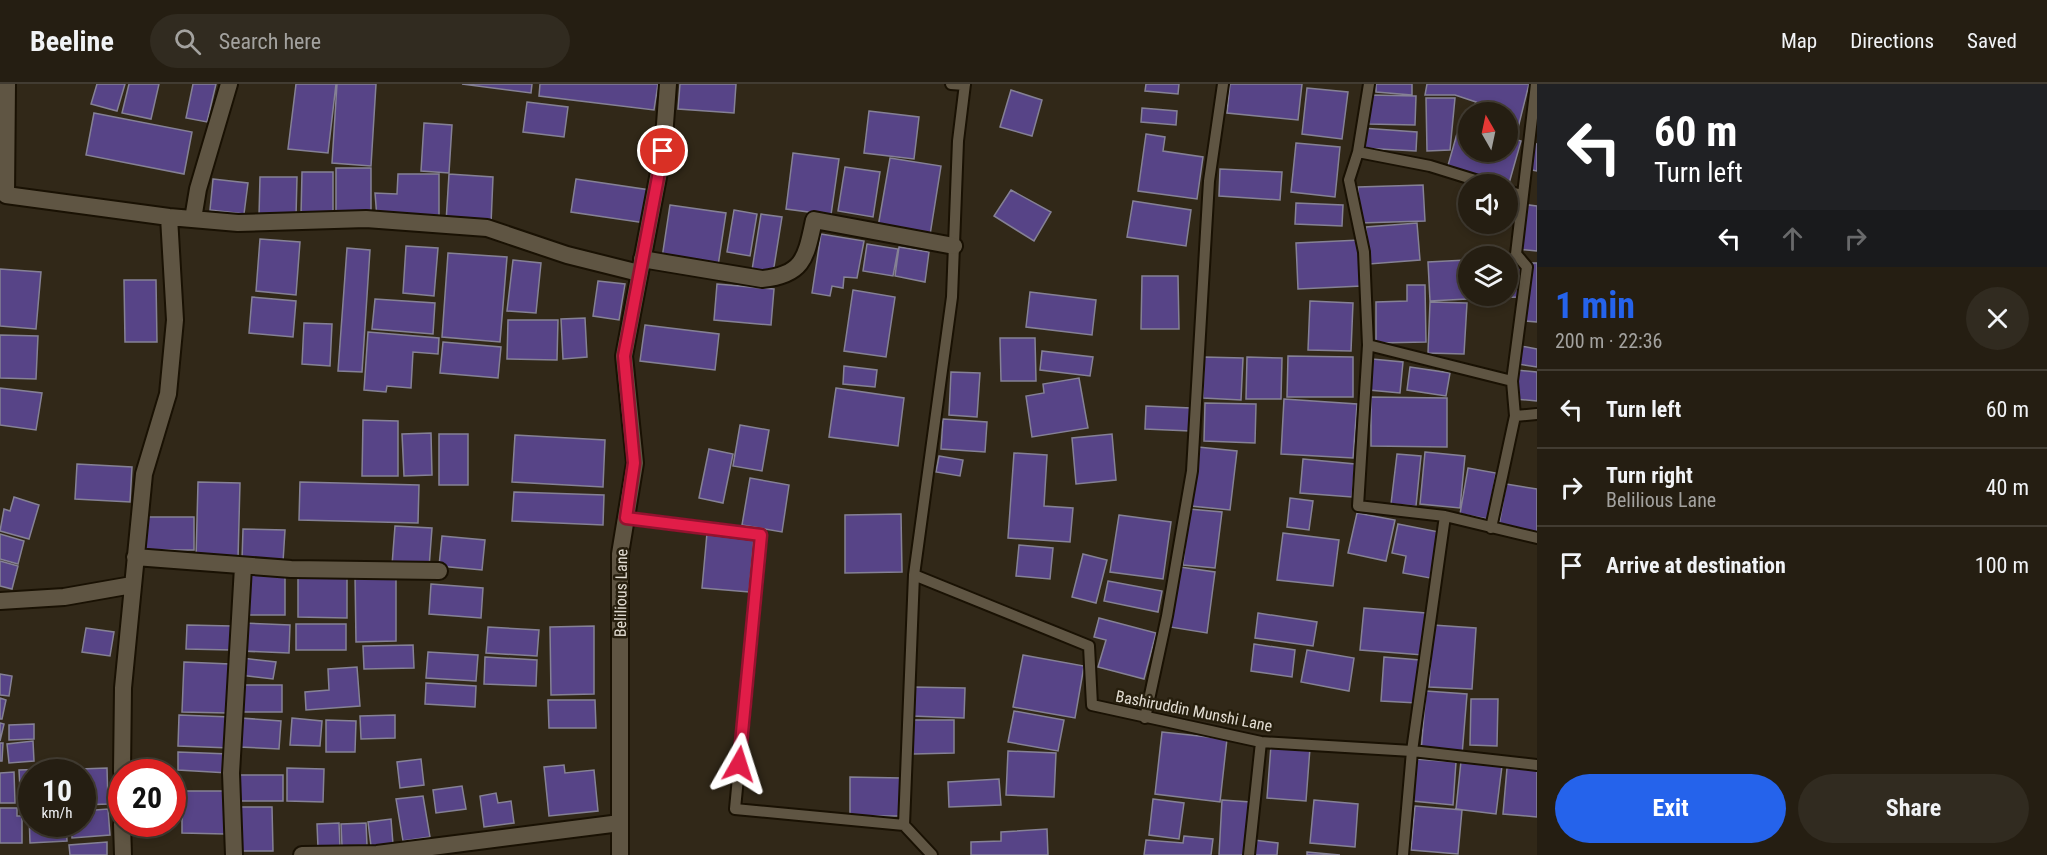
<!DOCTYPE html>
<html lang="en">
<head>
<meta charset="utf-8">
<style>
  :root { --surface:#251e12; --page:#312b20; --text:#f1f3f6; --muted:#a3a29f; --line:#423c32; --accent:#2563eb }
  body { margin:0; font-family:"Roboto Condensed",sans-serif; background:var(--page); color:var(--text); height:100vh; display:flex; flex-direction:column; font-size:22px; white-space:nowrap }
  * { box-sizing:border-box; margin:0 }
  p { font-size:20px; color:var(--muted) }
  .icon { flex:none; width:33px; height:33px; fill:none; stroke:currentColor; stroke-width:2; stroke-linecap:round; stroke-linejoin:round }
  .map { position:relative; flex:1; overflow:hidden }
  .sheet { display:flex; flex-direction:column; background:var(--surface); width:510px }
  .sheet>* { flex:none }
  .guide { background:#202124; color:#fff; overflow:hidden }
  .needle { width:39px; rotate:351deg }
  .buttons { position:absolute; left:1458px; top:18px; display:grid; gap:12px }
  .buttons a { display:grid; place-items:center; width:60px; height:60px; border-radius:50%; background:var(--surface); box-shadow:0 3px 9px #0003,0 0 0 2px var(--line); font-size:30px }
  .speed { position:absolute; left:18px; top:675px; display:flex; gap:12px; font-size:30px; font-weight:700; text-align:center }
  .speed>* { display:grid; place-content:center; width:78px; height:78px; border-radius:50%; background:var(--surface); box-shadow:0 3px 9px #0003,0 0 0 2px var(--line); line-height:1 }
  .speed small { font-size:15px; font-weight:400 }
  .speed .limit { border:9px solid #d22; background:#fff; color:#111 }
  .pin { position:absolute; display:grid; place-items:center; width:51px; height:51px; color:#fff; margin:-26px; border:3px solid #fff; border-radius:50%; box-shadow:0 2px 6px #0007 }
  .me { position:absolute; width:66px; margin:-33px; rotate:6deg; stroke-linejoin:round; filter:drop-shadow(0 0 4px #0008) }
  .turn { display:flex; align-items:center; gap:21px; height:126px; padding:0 18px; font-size:27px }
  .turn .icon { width:78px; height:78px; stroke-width:2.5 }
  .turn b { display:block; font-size:42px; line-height:51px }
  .lanes { display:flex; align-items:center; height:57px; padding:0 18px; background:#0003; justify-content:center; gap:30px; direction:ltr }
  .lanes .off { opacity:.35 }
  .round { display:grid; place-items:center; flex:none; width:63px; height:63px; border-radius:32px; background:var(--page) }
  .headline { display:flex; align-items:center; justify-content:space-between; height:102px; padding:0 18px }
  h1 { font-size:36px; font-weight:700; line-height:45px; color:var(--accent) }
  .button { display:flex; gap:12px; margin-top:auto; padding:12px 18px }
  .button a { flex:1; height:69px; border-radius:36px; background:var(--accent); color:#fff; font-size:24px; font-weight:700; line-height:69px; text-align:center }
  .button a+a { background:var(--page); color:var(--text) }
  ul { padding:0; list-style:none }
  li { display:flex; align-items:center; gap:18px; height:78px; padding:0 18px; border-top:2px solid var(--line) }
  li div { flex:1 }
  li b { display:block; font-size:22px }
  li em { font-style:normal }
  header { display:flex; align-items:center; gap:36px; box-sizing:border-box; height:84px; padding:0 30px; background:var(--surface); border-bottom:2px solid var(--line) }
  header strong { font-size:28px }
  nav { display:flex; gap:33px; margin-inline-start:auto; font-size:21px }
  .search { width:420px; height:54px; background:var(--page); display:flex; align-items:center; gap:15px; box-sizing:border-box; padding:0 21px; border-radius:33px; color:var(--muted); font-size:22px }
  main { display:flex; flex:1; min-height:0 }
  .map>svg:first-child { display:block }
  .building { fill:#574487; stroke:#858195; stroke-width:1.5 }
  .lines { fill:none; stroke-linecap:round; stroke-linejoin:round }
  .service-casing { stroke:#191103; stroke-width:14 }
  .minor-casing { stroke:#191103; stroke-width:20 }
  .tertiary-casing { stroke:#191103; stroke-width:20 }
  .service { stroke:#5f5543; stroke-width:10 }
  .minor { stroke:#5f5543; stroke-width:16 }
  .tertiary { stroke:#5f5543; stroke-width:16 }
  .route-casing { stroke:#92132f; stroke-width:15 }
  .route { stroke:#e11d48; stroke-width:10 }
  .labels { text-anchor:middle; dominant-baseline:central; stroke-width:5; stroke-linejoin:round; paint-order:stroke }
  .street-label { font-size:16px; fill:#e3ddd3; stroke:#271f0e }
</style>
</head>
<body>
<header>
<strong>Beeline</strong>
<div class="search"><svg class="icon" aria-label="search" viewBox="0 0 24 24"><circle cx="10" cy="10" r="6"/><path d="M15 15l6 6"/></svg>Search here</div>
<nav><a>Map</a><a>Directions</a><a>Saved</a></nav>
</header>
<main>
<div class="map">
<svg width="1537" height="771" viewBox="0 0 1537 771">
  <rect width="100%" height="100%" fill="#312818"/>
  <path class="building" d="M97 0H125L117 27 91 20Z
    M129 0H159L151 35 122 29Z
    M193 0H216L207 38 186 34Z
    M296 0H336L328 69 288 65Z
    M337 0H376L371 82 332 79Z
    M462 0H532L531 9Z
    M540 0H658L654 26 539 12Z
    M680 0H736L734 29 678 25Z
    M1146 0H1179L1178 10 1145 7Z
    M1230 0H1302L1298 36 1227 29Z
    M1376 0H1412V11L1376 8Z
    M1427 0H1529L1517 48 1508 45V28H1471L1476 18 1455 11H1425Z
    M1307 4 1348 8 1342 55 1302 50Z
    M1011 6 1042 16 1032 52 1000 43Z
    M1370 11 1416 12 1415 41 1369 40Z
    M1426 14H1455L1450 66 1427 67Z
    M527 18 568 23 564 53 523 48Z
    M1142 24 1177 27 1176 41 1141 38Z
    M869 27 919 33 914 75 864 69Z
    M94 29 192 48 184 90 86 71Z
    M424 39 452 41 449 89 421 87Z
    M1460 39 1468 42V68H1508V53L1521 57 1508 103V100L1447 85Z
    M1362 44 1417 48 1416 67 1361 64Z
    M1146 50 1165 53 1163 67 1203 73 1197 115 1138 107Z
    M1296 59 1340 63 1335 113 1291 108Z
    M1531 59 1537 60V87L1526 85Z
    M793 69 839 75 831 131 786 125Z
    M890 74 941 82 930 151 878 143Z
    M845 83 880 88 873 133 838 127Z
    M336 84H371V135L336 134Z
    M1220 85 1282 88 1280 116 1219 112Z
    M302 88H333V132H301Z
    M398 90H439V137L377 134 375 109 397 110Z
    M449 90 493 93 491 140 446 138Z
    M260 93H297L296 133 259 132Z
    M213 95 248 99 244 130 210 126Z
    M576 95 650 106 645 139 571 128Z
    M1423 101 1425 137 1360 139 1358 103Z
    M1011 106 1051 128 1034 157 994 132Z
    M1133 117 1191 126 1186 162 1127 153Z
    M1296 119 1343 121 1342 142 1295 140Z
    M1521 120 1537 122V167L1517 165Z
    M670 121 726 129 718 182 662 174Z
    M734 126 757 130 750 172 727 168Z
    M761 130 782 133 773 189 752 186Z
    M1417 139 1420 176 1369 180 1366 143Z
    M821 150 864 157 857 194 844 193 843 204 832 202 830 212 812 209Z
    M260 155 300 158 296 211 256 207Z
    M1360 156 1362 202 1298 205 1296 159Z
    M867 160 898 165 893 192 863 187Z
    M406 162 438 164 434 212 403 209Z
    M899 163 929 168 925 198 895 192Z
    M347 164 370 166 362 288 338 287Z
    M448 169 507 173 500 258 442 253Z
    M513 176 541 179 536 229 507 227Z
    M1466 176 1467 215 1430 217 1428 178Z
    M1531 179H1537V238L1525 237Z
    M1508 180H1521L1522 213 1483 214V212H1508Z
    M0 185 41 188 36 245 0 242Z
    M1142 192H1178L1179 245H1141Z
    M124 196H156L157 258H125Z
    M598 197 625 200 619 236 593 232Z
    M717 200 774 205 771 241 714 236Z
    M1407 201H1425L1426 258 1376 259V218L1407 217Z
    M853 206 895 213 886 273 844 267Z
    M1030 208 1096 216 1092 251 1026 243Z
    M252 213 296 217 293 253 249 249Z
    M375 215 435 219 433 250 372 245Z
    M1310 217 1353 219 1351 267 1308 266Z
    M1430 218 1467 219 1464 270 1428 269Z
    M585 234 587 273 563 275 561 235Z
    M508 236H558L557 276 507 275Z
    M304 239 332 240 330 282 302 280Z
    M645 241 719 250 715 286 640 277Z
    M368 248 439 254 438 270 413 268 411 304 387 302 386 308 364 306Z
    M0 251 38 252 36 295 0 294Z
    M1000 254H1035L1036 297H1001Z
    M443 258 501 263 498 294 440 289Z
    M1521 262 1537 265V283L1517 280Z
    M1042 267 1093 273 1090 292 1040 286Z
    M1288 272 1353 273V313H1287Z
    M1204 273 1243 274 1241 316 1203 314Z
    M1247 273 1282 274 1281 315H1246Z
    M1372 275 1403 278 1400 309 1369 306Z
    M844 282 877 286 875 303 843 300Z
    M1410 283 1450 289 1446 312 1407 306Z
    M1517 286 1537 288V317L1514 315Z
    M951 288 980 289 977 333 949 331Z
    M1079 294 1088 344 1032 353 1026 312 1044 309 1043 300Z
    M0 304 42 309 36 346 0 341Z
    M836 304 904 314 898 362 829 353Z
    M1371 313 1447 314V363L1371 362Z
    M1284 315 1357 320 1353 374 1281 370Z
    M1205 319 1256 320 1255 359 1204 357Z
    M1146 322 1191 324 1190 347 1145 345Z
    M943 335 987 338 985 368 941 365Z
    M363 336 398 337V392H362Z
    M740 341 769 346 762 387 733 382Z
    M431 349 432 391 404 392 402 350Z
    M439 350H468V401H439Z
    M1112 350 1116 396 1076 400 1072 354Z
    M515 351 605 356 603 403 512 398Z
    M1198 363 1237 367 1230 426 1191 422Z
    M709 365 733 370 723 419 699 414Z
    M1425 368 1465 372 1460 424 1420 420Z
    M1014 369 1047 371 1044 422 1073 424 1070 458 1008 454Z
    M1397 370 1421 372 1416 422 1391 420Z
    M939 372 963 376 960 392 936 388Z
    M1303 375 1355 380 1352 413 1300 409Z
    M77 380 132 383 130 418 75 415Z
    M1468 384 1496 389 1488 435 1460 430Z
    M750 394 789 401 782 448 742 441Z
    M198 398 240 399 238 475H196Z
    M300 398 419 401 418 439 299 436Z
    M1506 400 1537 405V449L1499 442Z
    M514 408 604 411 603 441 512 437Z
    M14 413 39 421 29 455 0 447 4 425 10 427Z
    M1290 414 1313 417 1309 446 1287 443Z
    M1189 425 1222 428 1215 484 1183 481Z
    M1357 429 1395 436 1386 477 1348 469Z
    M901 430 902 488 845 489V431Z
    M1119 431 1171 438 1163 495 1110 488Z
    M145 433H194V466H143Z
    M1398 440 1439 448 1430 494 1403 489 1406 472 1392 469Z
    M395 442 432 444 429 484 392 481Z
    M243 445 285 446 283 478 242 476Z
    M707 449 754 453 749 508 702 504Z
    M1283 449 1339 456 1333 502 1277 496Z
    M0 450 24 457 18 480 0 475Z
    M442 452 485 456 482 486 439 482Z
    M1019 461 1053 464 1050 495 1016 492Z
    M1083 470 1107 476 1096 519 1072 513Z
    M0 477 18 482 12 505 0 502Z
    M1180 483 1215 488 1207 549 1170 543Z
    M245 490 285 491V531H245Z
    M396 490V557L356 558 355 491Z
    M298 492H347V534L298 533Z
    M1108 497 1162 507 1158 528 1104 517Z
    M431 500 483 504 481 534 429 530Z
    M1364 524 1426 529 1423 571 1360 566Z
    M1258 529 1317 538 1313 562 1255 554Z
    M1099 534 1156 549 1144 595 1098 583 1106 556 1094 553Z
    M242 539 290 541 289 569 241 567Z
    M296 540H346V566H296Z
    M187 541 232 542 231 566 186 565Z
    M1433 541 1476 544 1472 605 1429 603Z
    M594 542V610L551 611 550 543Z
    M488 543 539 546 537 572 486 569Z
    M86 544 114 548 110 572 82 568Z
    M1254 560 1295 566 1292 593 1251 587Z
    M413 561 414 584 364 585 363 562Z
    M1307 566 1354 574 1349 607 1301 598Z
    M428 568 478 571 476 597 426 594Z
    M1023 571 1084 582 1075 634 1013 623Z
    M485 573 537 576 536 602 484 600Z
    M1384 573 1420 576 1417 619 1381 617Z
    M242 574 276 578 273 595 240 591Z
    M184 578 230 580 228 629 182 628Z
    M357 583 360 622 306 626 305 608 329 606 328 585Z
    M0 590 12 592 9 612 0 611Z
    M426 599 476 602 475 623 425 620Z
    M236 601H282V628H236Z
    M913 603 965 604 964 634 912 632Z
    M1426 607 1467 610 1462 671 1421 668Z
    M0 614 6 616 2 635H0Z
    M1471 615H1498L1497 662 1470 661Z
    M548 616H595L596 644H549Z
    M1014 627 1064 636 1058 667 1008 658Z
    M179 631 231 633 230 664 178 662Z
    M395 631V654L361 655 360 632Z
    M241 634 281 637 279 665 239 663Z
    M292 634 322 637 320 662 290 661Z
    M326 636 356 637 355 668H326Z
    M913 636H954V669L913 670Z
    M0 639 4 640 0 657Z
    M34 640V655L9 656V641Z
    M1162 648 1227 655 1220 718 1155 710Z
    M33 657 34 677 9 679 7 660Z
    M0 659H3L2 677H0Z
    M1271 661 1310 664 1306 717 1267 714Z
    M1008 667 1056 669 1054 713 1006 711Z
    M178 668 229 670 228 689 178 686Z
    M421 675 424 701 400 704 397 678Z
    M1415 675 1456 678 1453 721 1412 717Z
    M1461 677 1502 682 1496 730 1456 725Z
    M564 681 565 689 594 686 598 727 549 732 544 683Z
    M107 684 108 720 82 721V688H53L52 686Z
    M287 684 324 685 323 718 287 717Z
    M1507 684 1537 686V733L1503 730Z
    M47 685V688H32V724H21L19 686Z
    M14 688 15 719H0V689Z
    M239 691H283V717H238Z
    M850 693 901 694V732H850Z
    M999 695 1001 721 949 723 948 698Z
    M462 702 466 725 436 729 433 706Z
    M182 707H225V750L182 749Z
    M496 709 498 719 511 717 514 739 484 743 480 712Z
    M423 712 430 753 403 757 396 715Z
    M1153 715 1184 719 1179 755 1149 751Z
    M1222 716 1251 718 1248 771H1219Z
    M1314 716 1358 720 1355 763 1310 759Z
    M1415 722 1462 726 1458 770 1411 766Z
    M236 723H272L273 767H236Z
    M0 724H17V732H22V759H0Z
    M108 725 110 751 72 754 71 740H82V727Z
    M32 729V740H66L67 757 30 759 29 730Z
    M391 735 393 760 371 762 368 738Z
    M339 739 340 763 318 764 317 740Z
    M366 739 367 761 342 762 341 740Z
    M1047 745 1048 771H971V758L1001 757V748Z
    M1184 752 1213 755 1211 771H1144L1146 756 1183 759Z
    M1254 756 1278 759 1277 771H1252Z
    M107 758V771H70L69 761Z
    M1307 768 1340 771H1307Z"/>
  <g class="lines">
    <g class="service-casing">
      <path id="service" d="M951 0 965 1
        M1369 0 1358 68 1349 96 1364 168 1368 261 1358 422 1445 432 1537 454
        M1358 68 1430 82 1488 100
        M1508 107 1521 111
        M1368 261 1512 297
        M1515 332 1537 330
        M626 434 761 451 735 725 904 741
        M1491 444 1515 332 1512 297 1527 183 1516 170 1536 0
        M914 491 1089 562 1092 621 1261 658 1412 667 1537 681
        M1145 634 1167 532 1192 387 1209 97 1223 0
        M932 771 904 741 914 491 952 213 958 57 965 0
        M1249 771 1261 658
        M1403 771 1412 667 1445 432"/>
    </g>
    <g class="minor-casing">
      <path id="minor" d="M7 0 6 111 169 133 238 139 366 135 487 144 567 171 639 189
        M193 135 198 105 229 0
        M642 175 762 195C804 191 806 173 814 136L954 162
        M135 473 291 485 439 487
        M0 517 64 513 132 501
        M122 688 123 604 144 390 168 310 175 236 169 133
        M122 740 123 771
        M234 771 231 689 243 483
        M302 771 377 770 620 739"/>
    </g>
    <g class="tertiary-casing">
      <path id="tertiary" d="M620 771V470L635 379 624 272 663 67 668 0"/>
    </g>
    <use href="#service" class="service"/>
    <use href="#minor" class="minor"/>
    <use href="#tertiary" class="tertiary"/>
  </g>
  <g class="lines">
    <g class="route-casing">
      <path id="route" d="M663 67 624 272 634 379 626 434 761 451 739 680"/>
    </g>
    <use href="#route" class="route"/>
  </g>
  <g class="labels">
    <g class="street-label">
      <text transform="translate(621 509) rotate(-89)">Belilious Lane</text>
      <text transform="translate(1194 627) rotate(11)">Bashiruddin Munshi Lane</text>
    </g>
  </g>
</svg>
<div class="buttons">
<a><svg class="needle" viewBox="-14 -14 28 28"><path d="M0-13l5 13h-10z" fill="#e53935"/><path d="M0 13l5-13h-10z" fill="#a3a29f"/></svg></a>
<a><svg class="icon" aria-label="sound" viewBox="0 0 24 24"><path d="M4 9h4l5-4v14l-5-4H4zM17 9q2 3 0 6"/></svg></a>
<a><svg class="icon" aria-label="layers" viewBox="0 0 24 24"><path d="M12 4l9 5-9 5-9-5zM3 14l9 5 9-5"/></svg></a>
</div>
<div class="speed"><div>10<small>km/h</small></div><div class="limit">20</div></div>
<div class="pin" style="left:663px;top:67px;background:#d93025"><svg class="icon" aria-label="arrive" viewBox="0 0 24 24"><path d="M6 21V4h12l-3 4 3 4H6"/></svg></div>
<svg class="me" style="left:739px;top:680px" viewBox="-20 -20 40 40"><path d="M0-17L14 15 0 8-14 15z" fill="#e11d48" stroke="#fff" stroke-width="4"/></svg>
</div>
<section class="sheet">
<div class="guide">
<div class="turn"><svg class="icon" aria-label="left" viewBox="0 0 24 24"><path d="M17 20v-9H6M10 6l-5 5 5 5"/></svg><div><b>60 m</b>Turn left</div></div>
<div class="lanes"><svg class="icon" aria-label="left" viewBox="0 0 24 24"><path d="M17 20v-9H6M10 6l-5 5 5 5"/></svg><svg class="icon off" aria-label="ahead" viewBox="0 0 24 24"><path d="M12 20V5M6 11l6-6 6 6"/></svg><svg class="icon off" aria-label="right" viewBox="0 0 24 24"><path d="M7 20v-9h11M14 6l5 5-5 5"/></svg></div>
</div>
<div class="headline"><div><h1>1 min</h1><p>200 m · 22:36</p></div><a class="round"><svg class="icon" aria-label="close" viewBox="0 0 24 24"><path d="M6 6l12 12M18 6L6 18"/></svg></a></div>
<ul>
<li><svg class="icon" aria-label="left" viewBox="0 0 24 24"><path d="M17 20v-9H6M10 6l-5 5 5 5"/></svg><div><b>Turn left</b></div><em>60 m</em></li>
<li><svg class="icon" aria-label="right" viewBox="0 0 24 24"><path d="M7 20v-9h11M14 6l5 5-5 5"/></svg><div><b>Turn right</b><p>Belilious Lane</p></div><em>40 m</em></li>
<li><svg class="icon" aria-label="arrive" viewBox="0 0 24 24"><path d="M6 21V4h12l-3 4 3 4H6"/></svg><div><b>Arrive at destination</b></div><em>100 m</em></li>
</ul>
<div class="button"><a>Exit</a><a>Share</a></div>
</section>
</main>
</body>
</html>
